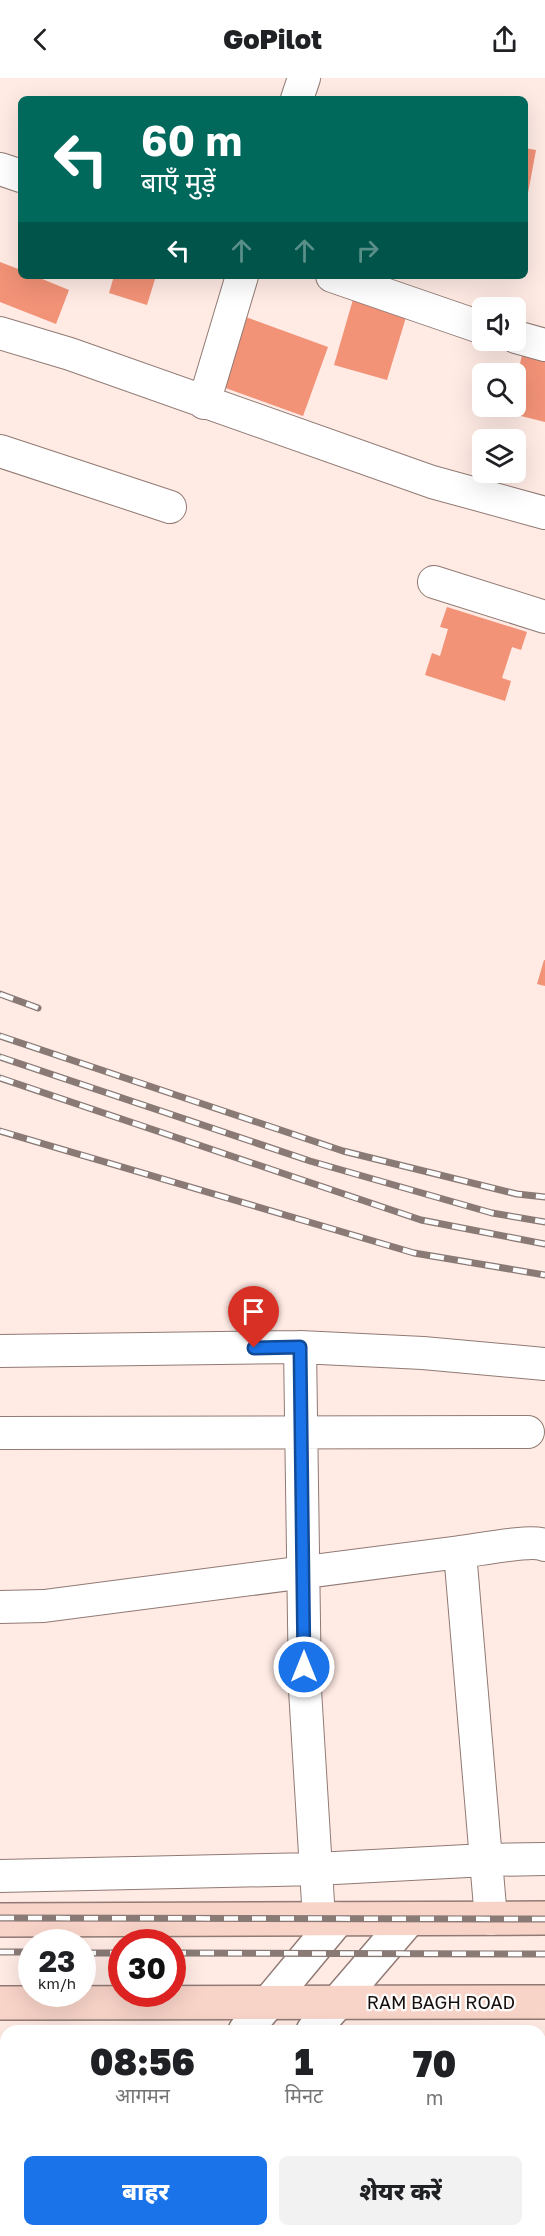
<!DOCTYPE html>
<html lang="hi">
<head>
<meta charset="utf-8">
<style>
  :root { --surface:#fff; --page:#f2f2f2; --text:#202124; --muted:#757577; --accent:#1a73e8 }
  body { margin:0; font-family:"Golos Text","Noto Sans Devanagari",sans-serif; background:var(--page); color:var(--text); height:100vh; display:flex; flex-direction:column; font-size:22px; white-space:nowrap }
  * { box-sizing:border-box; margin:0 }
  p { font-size:20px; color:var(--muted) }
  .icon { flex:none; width:33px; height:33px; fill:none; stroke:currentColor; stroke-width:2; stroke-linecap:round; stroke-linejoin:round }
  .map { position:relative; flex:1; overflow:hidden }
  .details { position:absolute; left:0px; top:1947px; width:546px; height:212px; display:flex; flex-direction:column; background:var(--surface); border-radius:18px 18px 0 0; box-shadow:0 6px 24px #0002 }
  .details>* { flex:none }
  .guide { position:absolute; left:18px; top:18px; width:510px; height:183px; border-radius:9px; box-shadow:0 6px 24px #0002; background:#00695c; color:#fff; overflow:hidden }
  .fabs { position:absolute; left:472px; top:219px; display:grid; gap:12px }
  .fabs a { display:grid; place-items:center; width:54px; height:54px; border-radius:9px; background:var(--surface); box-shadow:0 6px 24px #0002; font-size:30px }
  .speed { position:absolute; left:18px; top:1851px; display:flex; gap:12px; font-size:30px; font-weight:700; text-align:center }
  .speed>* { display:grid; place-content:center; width:78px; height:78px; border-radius:50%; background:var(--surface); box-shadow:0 6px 24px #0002; line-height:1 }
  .speed small { font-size:15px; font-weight:400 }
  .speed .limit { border:9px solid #d22; background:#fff; color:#111 }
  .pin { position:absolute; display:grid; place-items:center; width:51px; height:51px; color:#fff; margin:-62px -26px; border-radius:50% 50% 50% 0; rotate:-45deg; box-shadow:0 0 6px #0007 }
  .pin .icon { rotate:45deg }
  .me { position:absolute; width:66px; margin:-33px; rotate:0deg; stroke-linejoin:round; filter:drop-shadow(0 0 4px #0008) }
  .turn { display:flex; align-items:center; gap:21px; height:126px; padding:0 24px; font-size:27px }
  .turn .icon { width:78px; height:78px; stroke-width:2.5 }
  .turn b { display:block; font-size:42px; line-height:51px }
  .lanes { display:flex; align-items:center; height:57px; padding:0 24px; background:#0003; justify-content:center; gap:30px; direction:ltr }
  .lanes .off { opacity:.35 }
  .eta { display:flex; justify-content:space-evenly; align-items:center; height:102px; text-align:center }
  .eta b { font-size:36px; font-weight:800; line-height:42px }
  .button { display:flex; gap:12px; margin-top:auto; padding:12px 24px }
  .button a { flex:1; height:69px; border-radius:9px; background:var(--accent); color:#fff; font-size:24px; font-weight:800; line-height:69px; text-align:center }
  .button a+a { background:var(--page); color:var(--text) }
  header { display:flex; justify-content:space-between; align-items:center; height:78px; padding:0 24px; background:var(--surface); font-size:27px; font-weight:800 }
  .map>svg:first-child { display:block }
  .building { fill:#f29277 }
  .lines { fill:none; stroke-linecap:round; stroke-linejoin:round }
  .minor-casing { stroke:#917a74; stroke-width:34 }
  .tertiary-casing { stroke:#917a74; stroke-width:36 }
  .secondary-casing { stroke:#917a74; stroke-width:36 }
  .minor { stroke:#fff; stroke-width:32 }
  .tertiary { stroke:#fff; stroke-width:33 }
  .secondary { stroke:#f8d3c8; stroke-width:33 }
  .rail-casing { stroke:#897a76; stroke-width:7 }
  .rail { stroke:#fcfcfc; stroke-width:4.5; stroke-dasharray:14; stroke-linecap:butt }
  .route-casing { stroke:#114b97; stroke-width:15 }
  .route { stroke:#1a73e8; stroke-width:10 }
  .labels { text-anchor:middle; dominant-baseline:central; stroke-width:4.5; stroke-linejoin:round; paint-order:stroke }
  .street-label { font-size:18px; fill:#180f0d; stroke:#fcfcfc }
</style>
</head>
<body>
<header><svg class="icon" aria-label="back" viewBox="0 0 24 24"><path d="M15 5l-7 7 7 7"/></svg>GoPilot<svg class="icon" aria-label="share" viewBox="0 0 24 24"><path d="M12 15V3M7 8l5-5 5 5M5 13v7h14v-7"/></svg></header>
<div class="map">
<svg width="545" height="2158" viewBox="0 0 545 2158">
  <rect width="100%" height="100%" fill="#ffeae4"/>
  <path class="building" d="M525 70 536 72 526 126H525Z
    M0 184 21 192V198H35L69 212 56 246 0 224Z
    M114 198H156L147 227 109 215Z
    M356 211 410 226 387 302 334 287Z
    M246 239 328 269 303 338 220 308Z
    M522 277 545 282V344L509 335 510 328H516V304Z
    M447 529 527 554 521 572 512 569 502 600 511 603 505 623 425 597 432 575 440 578 448 551 440 549Z
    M544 882H545V908L537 906Z
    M276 2152H336L335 2158H275Z"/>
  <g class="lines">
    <g class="minor-casing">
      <path id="minor" d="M297 21 304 0
        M0 91 21 98
        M332 198 483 250
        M0 255 70 276 432 404 545 435
        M516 259 545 267
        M204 325 242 198
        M0 373 170 429
        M434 504 545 539
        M300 1269 305 1612 319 1841
        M0 1273 300 1269 423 1275 545 1286
        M0 1355 528 1354
        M0 1529 44 1528 460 1474
        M0 1798 316 1791 486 1782 545 1781
        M491 1841 460 1474C478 1472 531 1461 545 1467"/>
    </g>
    <g class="tertiary-casing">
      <path id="tertiary" d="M245 1953 338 1841
        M313 1953 409 1841
        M73 2158 78 2152
        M139 2158 143 2152"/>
    </g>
    <g class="secondary-casing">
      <path id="secondary" d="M0 1842 545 1840
        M0 1925 545 1924"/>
    </g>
    <use href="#minor" class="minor"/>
    <use href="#tertiary" class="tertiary"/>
    <use href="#secondary" class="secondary"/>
    <g class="rail-casing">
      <path id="rail" d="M0 916 38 930
        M0 958 343 1073 517 1116 545 1119
        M0 979 310 1083 492 1135 545 1144
        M0 1000 421 1142 545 1166
        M0 1053 414 1175 545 1197
        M0 1840 545 1841
        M0 1874H32
        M82 1875H122
        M172 1875 545 1876"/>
    </g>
    <use href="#rail" class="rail"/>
  </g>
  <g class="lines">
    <g class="route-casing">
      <path id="route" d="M254 1270 300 1269 304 1589"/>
    </g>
    <use href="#route" class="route"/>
  </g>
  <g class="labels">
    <g class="street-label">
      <text x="441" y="1924">RAM BAGH ROAD</text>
    </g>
  </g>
</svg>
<div class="fabs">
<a><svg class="icon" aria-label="sound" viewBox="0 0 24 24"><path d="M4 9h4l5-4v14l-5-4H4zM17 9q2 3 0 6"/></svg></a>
<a><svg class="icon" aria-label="search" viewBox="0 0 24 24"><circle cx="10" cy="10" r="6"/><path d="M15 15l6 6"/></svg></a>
<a><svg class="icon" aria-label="layers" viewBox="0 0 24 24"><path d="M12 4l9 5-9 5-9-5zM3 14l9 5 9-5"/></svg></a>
</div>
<div class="speed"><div>23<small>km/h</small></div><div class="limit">30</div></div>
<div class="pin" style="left:254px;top:1270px;background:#d93025"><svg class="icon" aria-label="arrive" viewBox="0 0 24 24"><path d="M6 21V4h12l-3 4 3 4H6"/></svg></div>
<svg class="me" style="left:304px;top:1589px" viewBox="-20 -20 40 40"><circle r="17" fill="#1a73e8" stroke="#fff" stroke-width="3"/><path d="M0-11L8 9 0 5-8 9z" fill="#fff"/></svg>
<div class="guide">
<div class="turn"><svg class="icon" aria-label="left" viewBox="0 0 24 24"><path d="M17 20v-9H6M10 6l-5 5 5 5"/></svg><div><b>60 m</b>बाएँ मुड़ें</div></div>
<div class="lanes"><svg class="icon" aria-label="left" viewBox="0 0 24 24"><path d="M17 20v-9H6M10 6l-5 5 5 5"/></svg><svg class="icon off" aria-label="ahead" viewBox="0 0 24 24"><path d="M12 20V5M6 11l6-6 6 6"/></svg><svg class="icon off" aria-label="ahead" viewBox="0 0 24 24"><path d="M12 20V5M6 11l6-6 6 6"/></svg><svg class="icon off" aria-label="right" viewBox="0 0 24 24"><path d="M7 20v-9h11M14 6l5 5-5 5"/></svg></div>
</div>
<section class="details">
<div class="eta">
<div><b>08:56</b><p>आगमन</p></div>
<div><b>1</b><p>मिनट</p></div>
<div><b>70</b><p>m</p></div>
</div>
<div class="button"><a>बाहर</a><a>शेयर करें</a></div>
</section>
</div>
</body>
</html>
